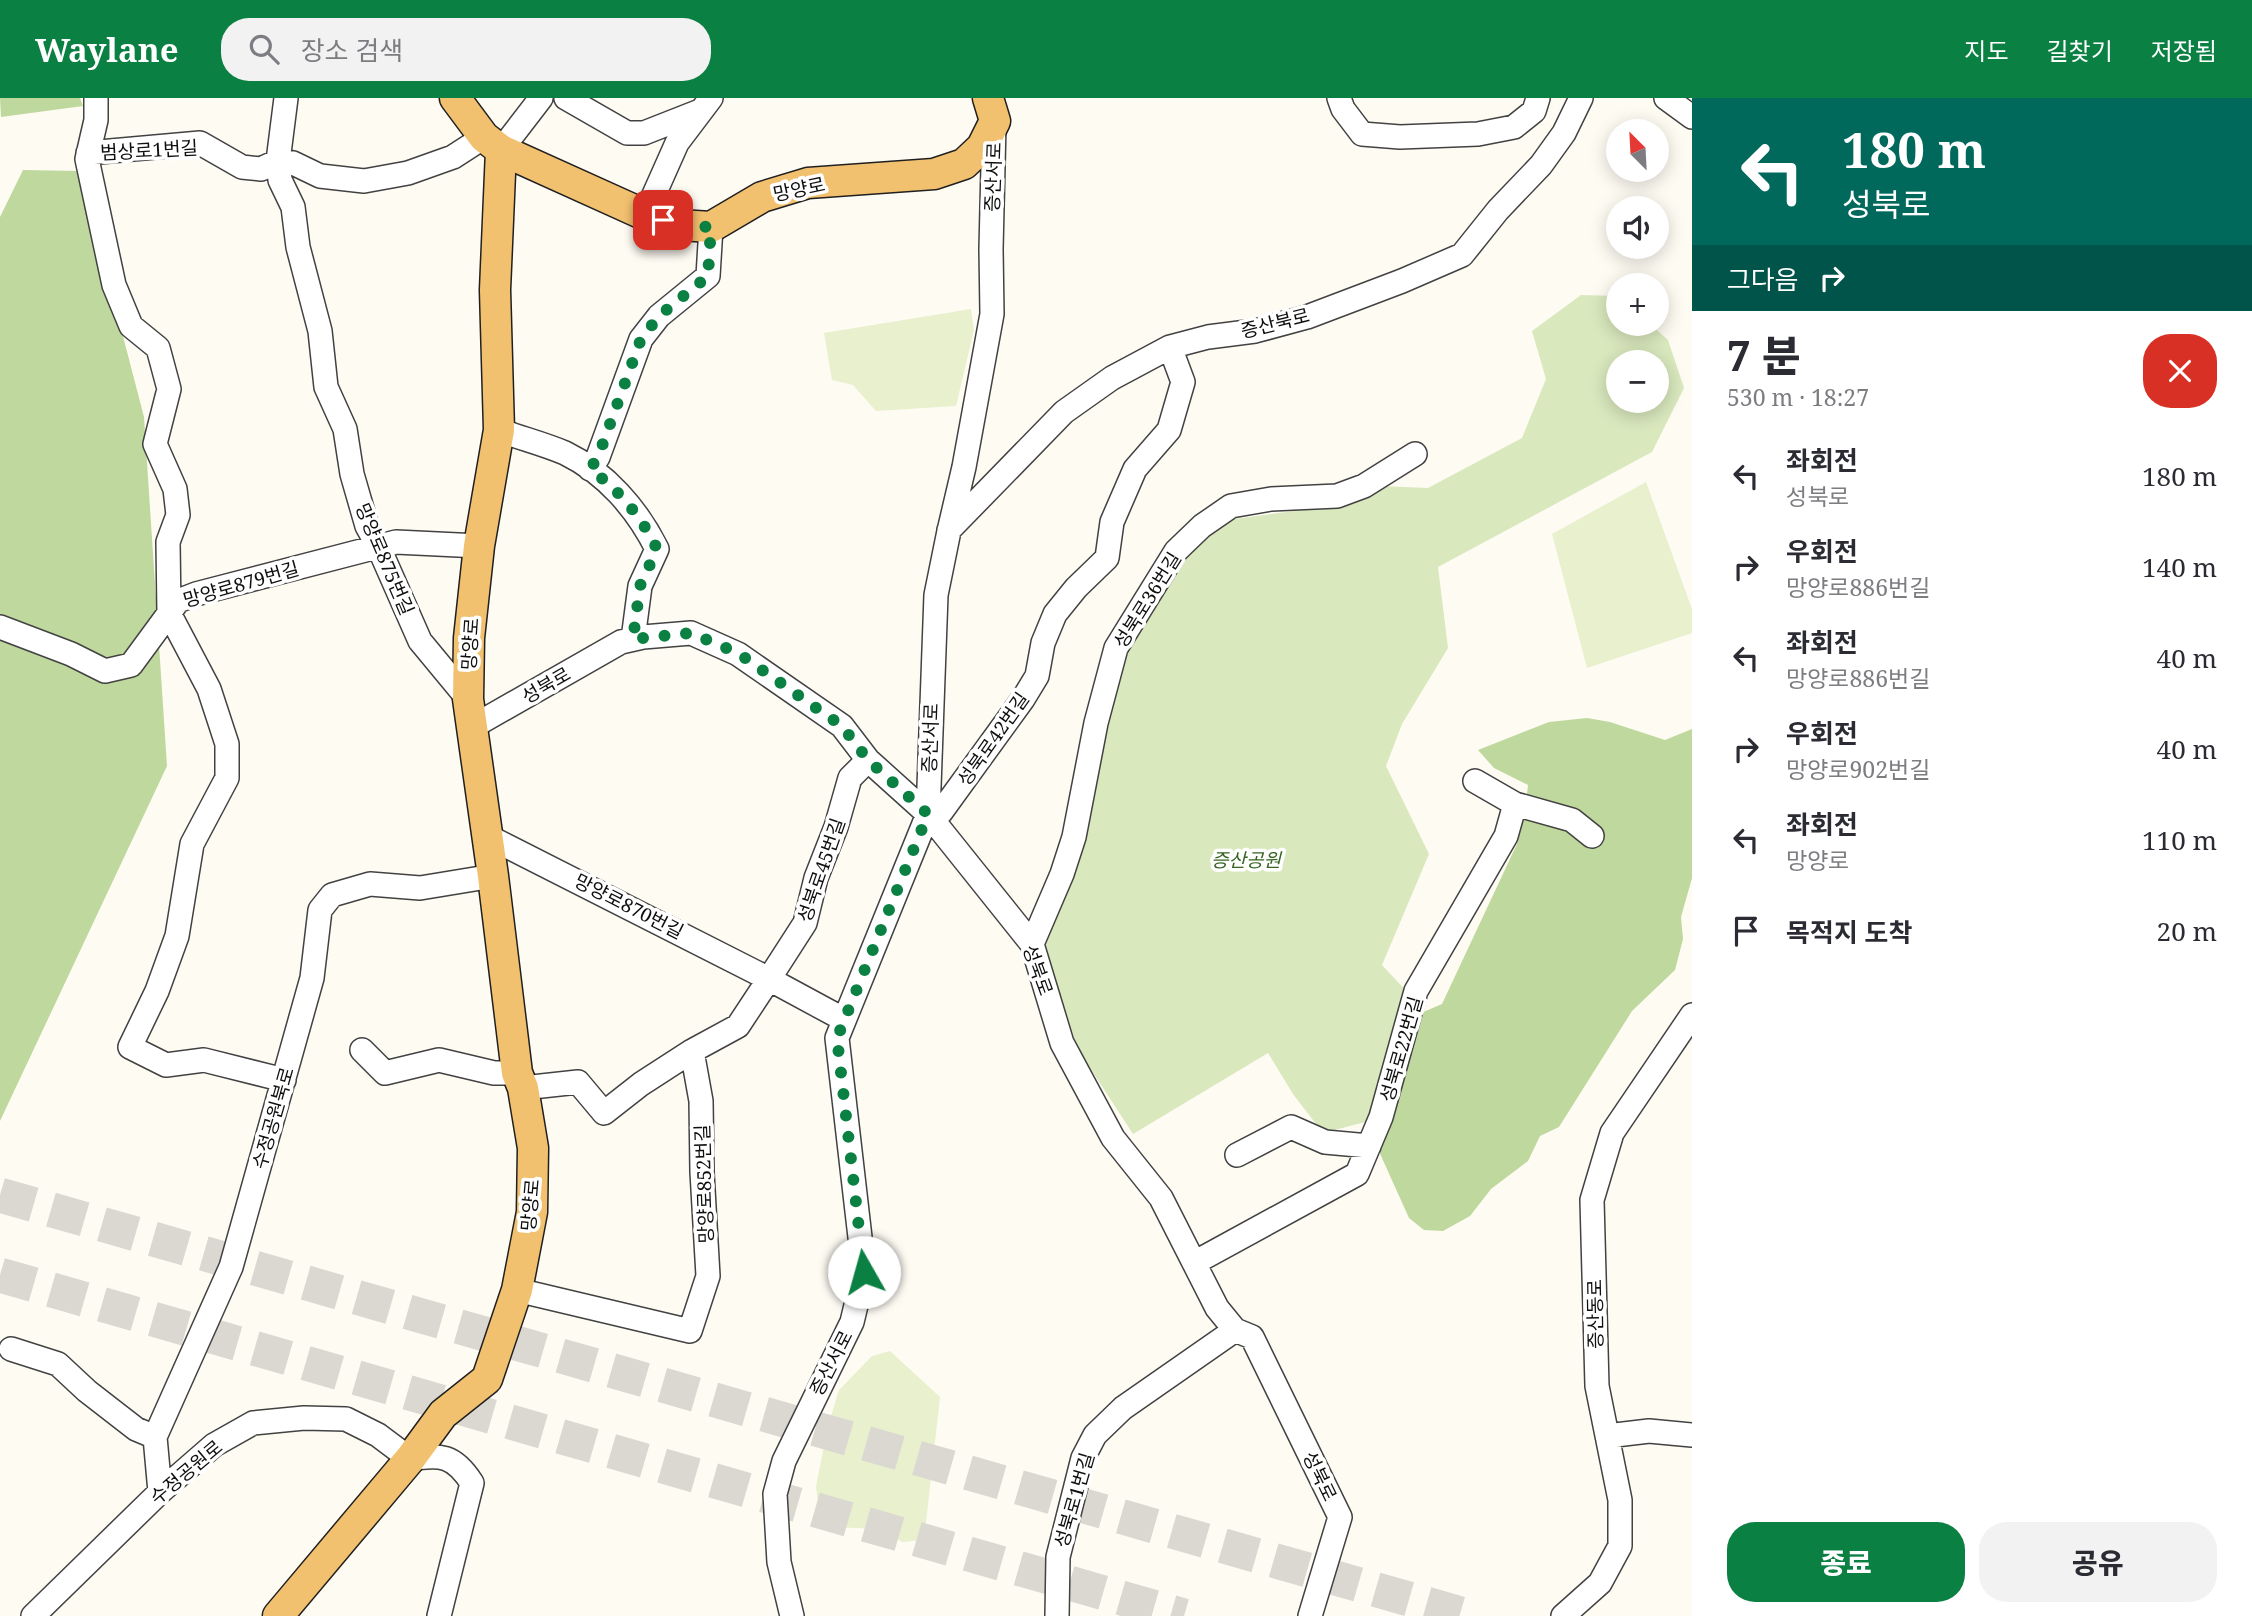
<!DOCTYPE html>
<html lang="ko">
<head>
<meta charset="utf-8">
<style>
  :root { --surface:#fff; --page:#f2f2f3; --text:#2b2b33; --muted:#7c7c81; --accent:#0b8043 }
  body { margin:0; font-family:"Noto Serif","Noto Sans KR",serif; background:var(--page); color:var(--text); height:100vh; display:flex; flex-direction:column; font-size:26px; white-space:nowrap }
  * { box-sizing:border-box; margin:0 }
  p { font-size:23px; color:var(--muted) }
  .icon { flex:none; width:38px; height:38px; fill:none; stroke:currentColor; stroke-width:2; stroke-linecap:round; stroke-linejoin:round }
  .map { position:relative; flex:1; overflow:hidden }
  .side { display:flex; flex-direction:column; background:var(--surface); width:560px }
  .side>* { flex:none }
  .top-card { background:#00695c; color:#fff; overflow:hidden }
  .needle { width:46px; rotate:336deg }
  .buttons { position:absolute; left:1606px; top:21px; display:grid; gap:14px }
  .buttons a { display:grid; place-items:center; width:63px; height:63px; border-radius:50%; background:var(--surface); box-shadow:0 4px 18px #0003; font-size:35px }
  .pin { position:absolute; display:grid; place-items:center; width:60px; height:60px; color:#fff; margin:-30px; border-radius:14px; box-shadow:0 4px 10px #0006 }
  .me { position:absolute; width:77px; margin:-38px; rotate:353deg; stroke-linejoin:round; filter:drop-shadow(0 0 5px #0008) }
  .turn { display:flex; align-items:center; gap:24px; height:147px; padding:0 35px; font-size:32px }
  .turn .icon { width:91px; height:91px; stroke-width:2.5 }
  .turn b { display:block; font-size:49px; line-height:60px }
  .then { display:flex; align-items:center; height:66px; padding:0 35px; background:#0003; gap:14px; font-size:26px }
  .round { display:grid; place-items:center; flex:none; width:74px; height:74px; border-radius:28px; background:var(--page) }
  .headline { display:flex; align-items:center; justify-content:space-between; height:119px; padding:0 35px }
  h1 { font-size:42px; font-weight:800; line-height:52px }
  .action { display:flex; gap:14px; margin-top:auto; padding:14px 35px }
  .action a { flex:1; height:80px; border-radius:28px; background:var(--accent); color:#fff; font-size:28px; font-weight:800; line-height:80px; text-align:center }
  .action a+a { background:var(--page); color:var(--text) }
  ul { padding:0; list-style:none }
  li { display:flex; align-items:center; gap:21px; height:91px; padding:0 35px }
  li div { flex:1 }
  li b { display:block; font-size:26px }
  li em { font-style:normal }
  header { display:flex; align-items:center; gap:42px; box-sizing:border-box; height:98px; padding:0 35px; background:var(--accent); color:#fff }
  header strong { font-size:33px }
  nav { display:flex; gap:38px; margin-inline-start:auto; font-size:24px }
  .search { width:490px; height:63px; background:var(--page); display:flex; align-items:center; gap:18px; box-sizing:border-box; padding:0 24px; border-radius:28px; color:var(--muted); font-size:26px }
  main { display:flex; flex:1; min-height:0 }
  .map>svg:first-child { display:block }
  .green { fill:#d9e8bd; fill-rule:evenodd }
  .forest { fill:#bfd89d }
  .pitch { fill:#e8f0ce }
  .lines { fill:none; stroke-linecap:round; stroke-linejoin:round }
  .highway-tunnel { stroke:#dad8d1; stroke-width:35; stroke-dasharray:35 18; stroke-linecap:butt }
  .minor-casing { stroke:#424242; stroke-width:26 }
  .major-casing { stroke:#202020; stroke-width:33 }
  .minor { stroke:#fff; stroke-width:23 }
  .major { stroke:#f2c16f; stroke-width:30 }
  .route { stroke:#0b8043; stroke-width:12; stroke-dasharray:0 21.6 }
  .labels { text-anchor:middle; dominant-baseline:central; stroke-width:7; stroke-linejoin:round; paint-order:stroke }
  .street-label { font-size:19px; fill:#0f0f0f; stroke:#fff }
  .park-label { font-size:19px; font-style:italic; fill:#386522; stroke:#fff }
</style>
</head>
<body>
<header>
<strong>Waylane</strong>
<div class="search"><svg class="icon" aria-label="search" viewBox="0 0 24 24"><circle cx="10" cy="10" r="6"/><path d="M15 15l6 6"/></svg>장소 검색</div>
<nav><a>지도</a><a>길찾기</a><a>저장됨</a></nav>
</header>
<main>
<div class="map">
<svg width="1692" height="1518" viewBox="0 0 1692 1518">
  <rect width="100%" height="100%" fill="#fefbf3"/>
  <path class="green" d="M1581 197 1619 198V226H1650L1668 242 1684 290 1652 354 1438 469 1448 550 1402 626 1386 668 1429 756 1382 867 1411 898 1373 1022 1323 1035 1293 996 1268 955 1133 1036 1079 953 1039 841 1105 632 1131 538 1176 467 1227 422 1352 405 1379 388 1428 390 1522 340 1546 281 1532 233ZM1619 264H1657V303H1619Z"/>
  <path class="forest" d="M0 0H80L83 8 1 19Z
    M23 72 80 73 144 319 167 668 0 1023V119Z
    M1587 620 1610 624 1665 642 1692 631V780L1681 819 1683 841 1675 872 1632 913 1559 1029 1540 1038 1528 1063 1491 1091 1470 1118 1443 1133 1424 1132 1409 1120 1377 1049 1421 915 1442 906 1517 746 1525 714 1528 687 1494 670 1478 652 1549 624Z"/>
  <path class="pitch" d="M971 211 974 232 956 308 876 313 853 287 832 282 824 235Z
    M1646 384 1692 511V535L1587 570 1552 436Z
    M890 1253 940 1299 924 1442 902 1444 882 1431 830 1429 819 1414 816 1388 828 1328 839 1292 872 1258Z"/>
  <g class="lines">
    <path class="highway-tunnel" d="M0 1097 1468 1518
      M0 1177 1184 1518"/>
    <g class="minor-casing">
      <path id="minor" d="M96 0V22L87 61 114 187 131 228 158 250 169 291 155 346 175 391 178 417 168 444 169 515 209 591 227 646V680L192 746 177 838 157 893 130 949 166 967 204 962 284 982
        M286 0 278 63 280 82 293 109 298 149 320 233 326 289 345 331 352 376 367 428 379 450 420 543 468 601
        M566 0 627 35H644L700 13
        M1339 0 1343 11 1362 36 1400 39 1478 36 1514 29 1534 13 1538 0
        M1666 0 1692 19
        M501 52 541 0
        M88 55 200 45 242 69 261 71 278 63 293 65 320 78 364 83 408 75 453 59 484 39
        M645 117 677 45 711 0
        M499 332C520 340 544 346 565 355 606 375 637 411 657 451L640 488 633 541
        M590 371 598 359 641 241 659 218 708 178 711 129
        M949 432 1064 314 1112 280 1170 249 1208 239 1255 233 1307 219 1402 183 1462 157 1498 112 1541 67 1564 35 1581 0
        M0 529 71 556 105 573 131 567 178 503 196 496 396 444 479 448
        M472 629 621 544 643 539 691 535 738 556 842 628 868 662 928 716 1032 846 1062 945 1113 1040 1161 1100 1217 1210 1235 1232 1252 1239 1340 1419 1310 1518
        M1515 706 1572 722 1592 738
        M928 716 941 714 1023 601 1037 578 1043 545 1055 516 1076 490 1107 460 1112 424 1135 371 1169 332 1183 284 1170 249
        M487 738 769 881 805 825 816 780 836 729 850 680 868 662
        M1032 846 1062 776 1074 739 1096 625 1116 550 1176 453 1202 428 1231 408 1271 401 1337 398 1364 388 1415 356
        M362 952 385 975 439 962 494 975H517
        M523 990 578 984 604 1015 641 986 692 953
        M1237 1057 1291 1029 1325 1044 1369 1048
        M1194 1165 1357 1076 1381 1019 1416 893 1506 738 1515 706 1475 683
        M517 1192 690 1233 708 1178 702 1074 701 1003 692 953 738 928 769 881 843 921
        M11 1251 58 1266 87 1293 136 1331 155 1339
        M1607 1338 1649 1333 1692 1337
        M160 1394 155 1339 231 1169 312 880 320 812 332 797 370 786 420 790 493 778
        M33 1518 160 1394 214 1347 253 1325 304 1320 346 1321 378 1337 410 1361C441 1356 454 1357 472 1385L439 1518
        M792 1518 779 1464 775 1396 784 1363 852 1224 864 1174 837 940 928 716 936 497 949 433 964 369 992 216 991 151 994 26
        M1057 1518 1058 1459 1083 1360 1095 1337 1123 1310 1235 1232
        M1563 1518 1600 1485 1620 1448V1402L1597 1288 1592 1102 1612 1035 1692 917"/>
    </g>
    <g class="major-casing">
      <path id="major" d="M455 0 484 39 501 52
        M278 1518 410 1361 443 1316 487 1281 517 1192 532 1114 533 1050 523 990 517 975 493 778 468 601 469 540 479 448 499 332 495 192 501 52 645 117 680 127 711 129 762 99 808 85 934 76 964 66 982 49 995 23 988 0"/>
    </g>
    <use href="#minor" class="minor"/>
    <use href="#major" class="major"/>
  </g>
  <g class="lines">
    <path class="route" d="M663 122 680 127 711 129 708 178 659 218 641 241 598 359 590 371C619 392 641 418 657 451L640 488 633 541 691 535 738 555 842 628 868 662 928 716 837 940 864 1174"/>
  </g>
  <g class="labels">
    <g class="street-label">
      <text transform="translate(149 52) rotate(-3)">범상로1번길</text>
      <text transform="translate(993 79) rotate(-88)">증산서로</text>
      <text transform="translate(799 91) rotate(-12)">망양로</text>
      <text transform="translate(1275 225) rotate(-14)">증산북로</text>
      <text transform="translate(385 461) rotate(67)">망양로875번길</text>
      <text transform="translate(241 486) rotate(-16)">망양로879번길</text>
      <text transform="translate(1147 502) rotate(-58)">성북로36번길</text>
      <text transform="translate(470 546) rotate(-86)">망양로</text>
      <text transform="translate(546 587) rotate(-30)">성북로</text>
      <text transform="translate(930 640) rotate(-88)">증산서로</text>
      <text transform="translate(993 641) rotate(-55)">성북로42번길</text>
      <text transform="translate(821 772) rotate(-71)">성북로45번길</text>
      <text transform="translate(629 808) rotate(27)">망양로870번길</text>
      <text transform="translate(1038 872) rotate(70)">성북로</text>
      <text transform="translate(1401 951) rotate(-74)">성북로22번길</text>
      <text transform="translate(273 1020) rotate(-74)">수정공원북로</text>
      <text transform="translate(704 1086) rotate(-92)">망양로852번길</text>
      <text transform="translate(530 1107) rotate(-85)">망양로</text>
      <text transform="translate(1595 1216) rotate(-91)">증산동로</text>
      <text transform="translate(831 1265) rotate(-63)">증산서로</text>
      <text transform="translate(186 1374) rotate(-40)">수정공원로</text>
      <text transform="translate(1320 1378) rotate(64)">성북로</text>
      <text transform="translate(1074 1402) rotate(-74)">성북로1번길</text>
    </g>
    <g class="park-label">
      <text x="1246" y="762">증산공원</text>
    </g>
  </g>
</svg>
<div class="buttons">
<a><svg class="needle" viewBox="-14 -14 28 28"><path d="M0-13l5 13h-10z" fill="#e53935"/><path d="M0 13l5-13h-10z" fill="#7c7c81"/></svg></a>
<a><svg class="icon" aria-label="sound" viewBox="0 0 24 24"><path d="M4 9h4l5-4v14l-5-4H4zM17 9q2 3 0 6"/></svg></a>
<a>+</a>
<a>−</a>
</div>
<div class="pin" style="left:663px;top:122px;background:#d93025"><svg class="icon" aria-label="arrive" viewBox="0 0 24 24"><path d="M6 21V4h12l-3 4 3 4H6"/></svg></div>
<svg class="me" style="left:864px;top:1174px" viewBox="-20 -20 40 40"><circle r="19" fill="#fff"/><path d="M0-13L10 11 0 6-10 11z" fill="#0b8043"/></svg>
</div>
<section class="side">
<div class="top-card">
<div class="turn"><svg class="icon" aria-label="left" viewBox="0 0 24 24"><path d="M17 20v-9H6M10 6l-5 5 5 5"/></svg><div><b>180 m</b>성북로</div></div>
<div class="then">그다음<svg class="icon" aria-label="right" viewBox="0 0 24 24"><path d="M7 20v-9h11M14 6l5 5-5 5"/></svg></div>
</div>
<div class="headline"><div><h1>7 분</h1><p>530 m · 18:27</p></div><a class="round" style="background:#d93025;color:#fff"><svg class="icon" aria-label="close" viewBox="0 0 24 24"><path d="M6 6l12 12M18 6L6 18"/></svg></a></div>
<ul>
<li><svg class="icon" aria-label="left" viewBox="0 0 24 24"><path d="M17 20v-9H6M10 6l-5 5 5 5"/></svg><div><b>좌회전</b><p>성북로</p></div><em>180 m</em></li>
<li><svg class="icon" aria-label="right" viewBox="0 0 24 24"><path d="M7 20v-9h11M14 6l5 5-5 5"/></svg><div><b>우회전</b><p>망양로886번길</p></div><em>140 m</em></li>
<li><svg class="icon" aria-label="left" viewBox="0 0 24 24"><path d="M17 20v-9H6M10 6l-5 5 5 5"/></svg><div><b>좌회전</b><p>망양로886번길</p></div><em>40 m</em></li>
<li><svg class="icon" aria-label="right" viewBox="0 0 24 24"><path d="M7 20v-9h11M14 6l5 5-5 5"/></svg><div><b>우회전</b><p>망양로902번길</p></div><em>40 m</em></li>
<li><svg class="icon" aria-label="left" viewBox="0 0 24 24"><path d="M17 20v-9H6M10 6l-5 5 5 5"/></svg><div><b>좌회전</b><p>망양로</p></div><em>110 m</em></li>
<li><svg class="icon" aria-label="arrive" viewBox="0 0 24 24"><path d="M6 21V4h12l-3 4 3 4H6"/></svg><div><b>목적지 도착</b></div><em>20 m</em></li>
</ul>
<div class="action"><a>종료</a><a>공유</a></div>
</section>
</main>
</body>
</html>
